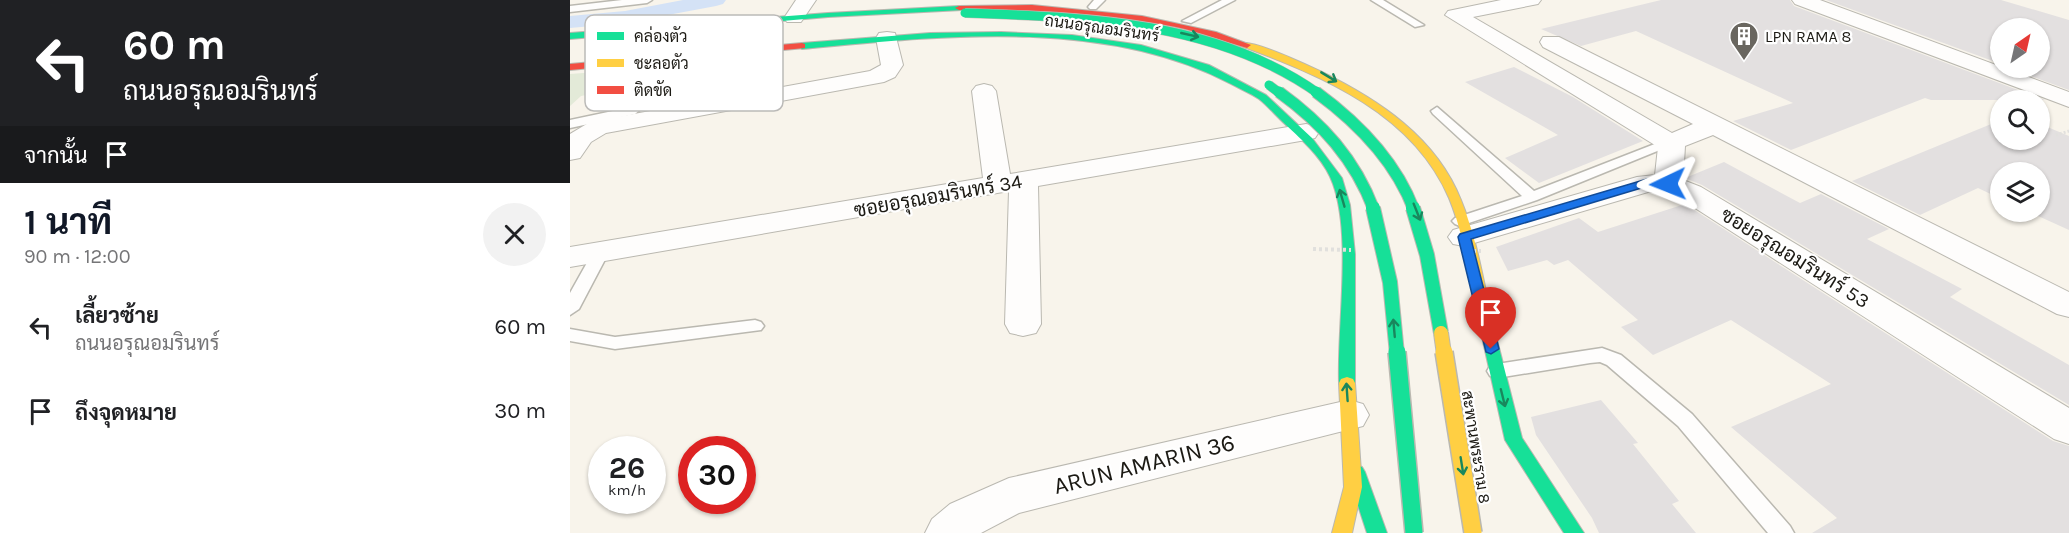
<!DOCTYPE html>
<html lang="th">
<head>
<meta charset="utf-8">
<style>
  :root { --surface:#fff; --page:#f2f2f2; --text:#202124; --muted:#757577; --accent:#111827 }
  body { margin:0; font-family:Karla,Sarabun,sans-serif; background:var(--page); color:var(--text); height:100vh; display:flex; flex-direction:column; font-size:22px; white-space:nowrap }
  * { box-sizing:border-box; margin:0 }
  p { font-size:20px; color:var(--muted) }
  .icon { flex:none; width:33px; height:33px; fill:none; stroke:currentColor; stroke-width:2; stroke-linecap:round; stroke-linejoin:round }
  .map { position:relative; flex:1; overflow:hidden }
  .details { display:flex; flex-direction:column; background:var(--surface); width:570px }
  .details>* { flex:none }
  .hud { background:#202124; color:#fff; overflow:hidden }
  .needle { width:39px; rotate:34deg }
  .tools { position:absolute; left:1420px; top:18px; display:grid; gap:12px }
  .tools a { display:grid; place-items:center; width:60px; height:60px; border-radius:50%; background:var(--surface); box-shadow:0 2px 4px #0004; font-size:30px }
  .speed { position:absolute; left:18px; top:436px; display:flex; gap:12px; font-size:30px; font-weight:700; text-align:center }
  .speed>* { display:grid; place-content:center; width:78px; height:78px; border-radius:50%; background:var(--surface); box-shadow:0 2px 4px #0004; line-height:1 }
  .speed small { font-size:15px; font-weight:400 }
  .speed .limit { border:9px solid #d22; background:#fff; color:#111 }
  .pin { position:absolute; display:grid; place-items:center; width:51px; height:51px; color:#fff; margin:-62px -26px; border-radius:50% 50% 50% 0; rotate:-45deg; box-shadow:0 0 6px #0007 }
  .pin .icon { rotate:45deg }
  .me { position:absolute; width:66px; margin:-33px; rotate:268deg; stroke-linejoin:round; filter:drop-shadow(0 0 4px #0008) }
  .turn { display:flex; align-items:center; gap:21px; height:126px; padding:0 24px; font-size:27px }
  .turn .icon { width:78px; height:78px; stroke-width:2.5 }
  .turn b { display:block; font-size:42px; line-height:51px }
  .then { display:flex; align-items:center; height:57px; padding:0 24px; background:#0003; gap:12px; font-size:22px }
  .round { display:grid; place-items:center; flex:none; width:63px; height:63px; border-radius:32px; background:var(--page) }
  .overview { display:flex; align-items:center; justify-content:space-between; height:102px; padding:0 24px }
  h1 { font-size:36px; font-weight:700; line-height:45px; color:var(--accent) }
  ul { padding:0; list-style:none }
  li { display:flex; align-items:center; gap:18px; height:84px; padding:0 24px }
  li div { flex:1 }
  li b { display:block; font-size:22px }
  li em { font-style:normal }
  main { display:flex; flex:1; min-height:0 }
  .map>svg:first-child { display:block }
  .green { fill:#e3ead8 }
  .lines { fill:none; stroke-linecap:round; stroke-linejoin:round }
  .canal { fill:#d4e2f6; fill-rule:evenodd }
  .building { fill:#e3e0e0 }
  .lane-casing { stroke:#bab8b0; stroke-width:3 }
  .street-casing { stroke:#bab8b0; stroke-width:2 }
  .fast-casing { stroke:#bab8b0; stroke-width:2 }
  .slow-casing { stroke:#bab8b0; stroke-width:2 }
  .jam-casing { stroke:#bab8b0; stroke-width:2 }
  .path { stroke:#e1e0dd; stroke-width:3; stroke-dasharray:2 2; stroke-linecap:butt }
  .lane { fill:#fefdfc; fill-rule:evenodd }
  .street { fill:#fefdfc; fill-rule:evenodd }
  .fast { fill:#16e098; fill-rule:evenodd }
  .slow { fill:#ffcf43; fill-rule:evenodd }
  .jam { fill:#f24e42; fill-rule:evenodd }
  .fast-bridge-far3-casing { stroke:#bab8b0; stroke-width:10; stroke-linecap:butt }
  .fast-bridge-far2-casing { stroke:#bab8b0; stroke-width:13; stroke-linecap:butt }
  .fast-bridge-far1-casing { stroke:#bab8b0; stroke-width:16; stroke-linecap:butt }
  .fast-bridge-casing { stroke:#bab8b0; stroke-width:20; stroke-linecap:butt }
  .slow-bridge-far1-casing { stroke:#bab8b0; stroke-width:16; stroke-linecap:butt }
  .slow-bridge-casing { stroke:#bab8b0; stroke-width:20; stroke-linecap:butt }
  .path-bridge { stroke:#e1e0dd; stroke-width:4; stroke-dasharray:3 3; stroke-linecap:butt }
  .fast-bridge-far3 { stroke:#16e098; stroke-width:9 }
  .fast-bridge-far2 { stroke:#16e098; stroke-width:11 }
  .fast-bridge-far1 { stroke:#16e098; stroke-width:14 }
  .fast-bridge { stroke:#16e098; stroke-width:17 }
  .slow-bridge-far1 { stroke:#ffcf43; stroke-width:14 }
  .slow-bridge { stroke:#ffcf43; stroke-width:17 }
  .oneway { stroke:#19875d }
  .route { fill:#1a73e8; stroke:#114b97; stroke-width:1.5 }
  .labels { text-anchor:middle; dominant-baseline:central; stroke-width:4.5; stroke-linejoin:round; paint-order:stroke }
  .far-street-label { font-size:16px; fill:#1c1a14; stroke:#fff }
  .far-poi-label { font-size:16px; fill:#1c1a14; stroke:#fff; text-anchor:start }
  .street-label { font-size:20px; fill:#1c1a14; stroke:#fff }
  .near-street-label { font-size:24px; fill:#1c1a14; stroke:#fff }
  .key { fill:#fff; stroke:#bbbab8; stroke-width:1.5 }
  .key-label { font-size:16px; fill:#1c1a14 }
</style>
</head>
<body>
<main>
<section class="details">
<div class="hud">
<div class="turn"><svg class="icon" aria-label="left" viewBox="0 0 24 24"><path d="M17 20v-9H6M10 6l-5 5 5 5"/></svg><div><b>60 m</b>ถนนอรุณอมรินทร์</div></div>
<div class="then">จากนั้น<svg class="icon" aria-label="arrive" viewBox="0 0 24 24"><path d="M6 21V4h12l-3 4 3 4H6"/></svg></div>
</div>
<div class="overview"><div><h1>1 นาที</h1><p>90 m · 12:00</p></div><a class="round"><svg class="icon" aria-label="close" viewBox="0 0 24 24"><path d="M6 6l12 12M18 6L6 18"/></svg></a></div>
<ul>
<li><svg class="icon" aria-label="left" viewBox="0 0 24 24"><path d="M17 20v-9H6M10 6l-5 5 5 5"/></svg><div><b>เลี้ยวซ้าย</b><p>ถนนอรุณอมรินทร์</p></div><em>60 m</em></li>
<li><svg class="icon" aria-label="arrive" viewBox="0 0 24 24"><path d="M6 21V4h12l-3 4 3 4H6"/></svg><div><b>ถึงจุดหมาย</b></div><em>30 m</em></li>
</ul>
</section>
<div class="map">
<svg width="1499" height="533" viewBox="0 0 1499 533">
  <rect width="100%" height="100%" fill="#f8f4eb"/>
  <path class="green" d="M159 62V69L11 96 0 106V74Z"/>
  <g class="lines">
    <path class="canal" d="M113 0H156L153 4 146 6 55 23 0 28V16L55 11Z"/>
  </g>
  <path class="building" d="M1091 0H1220L1224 6 1475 100H1361L1355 98 1221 150 1163 121 1223 103 1066 31 1011 46 971 29Z
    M1256 0H1431L1499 20V90L1439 68H1470V28H1431V64Z
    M944 67 1003 97 1073 141 969 183 935 158 988 135 895 82Z
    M1431 120V140H1470V124L1499 136V230L1459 212H1470V172H1431V199L1408 188 1350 215 1282 181Z
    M1154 162 1230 203 1251 194 1319 229 1297 239 1392 289 1380 297 1499 365V405L1132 185 1115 178Z
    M1115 204 1483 441 1499 446V533H1242L1267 518 1161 427 1261 384 1161 320 1083 355 1051 327 1068 320 998 260 984 265 977 260 938 271 926 247 1009 218 1028 232Z
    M1031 400 1068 443 1063 444 1109 501 1102 504 1126 533H1029L1022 518 966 435 961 417Z"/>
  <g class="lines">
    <g class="lane-casing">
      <path id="lane" d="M52 0H82L77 3 0 12V6Z
        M524 0H535L526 9H520L518 7Z
        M652 0H665L621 23 612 21Z
        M801 0H813L854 25 845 27Z
        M180 48 185 51 163 86 90 98 79 102 65 114 0 128V120L57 108 71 96 84 92 155 80 176 49Z
        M867 107 964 191 1095 140 1100 139 1107 143 967 200 890 226 885 224 882 221 885 218 952 196 863 114 861 111Z
        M31 247 39 252 9 309 0 315V293L23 252Z
        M185 320 191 322 194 326 191 330 45 349 0 341V329L45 337Z
        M1032 348 1051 355 1122 414 1220 526 1224 533H1198L1108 426 1037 365 1030 362 1020 363 927 378 920 376 917 371 920 366 927 364Z"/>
    </g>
    <g class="street-casing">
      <path id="street" d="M226 0H246L231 22H217L214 18Z
        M931 0H971L968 4 903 17 1102 133 1123 124 973 47 970 42 973 37H989L1499 292V317L1487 314 1143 135 1115 146 1113 180 1131 187 1499 408V444L1484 439 1111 199 1094 192H1078L894 246 883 244 878 237 883 230 1067 177 1085 175 1088 147 875 15 878 11Z
        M1222 0H1250L1499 92V107L1225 4Z
        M317 32 325 33 333 65 325 77 314 82 36 133 21 142 10 158 0 160V134L20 122 300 71 311 65 306 38 309 33Z
        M414 84 422 86 426 91 440 174 736 124 745 126 749 132 745 138 736 140 468 186 471 324 466 333 453 336 440 333 435 324 439 191 0 267V247L413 178 402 91 406 86Z
        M779 400 793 404 799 415 793 426 449 513 411 533H355L362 519 380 504 439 478Z"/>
    </g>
    <g class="fast-casing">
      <path id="fast" d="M389 6H392V10L258 17 0 39V33L258 13Z
        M431 32 502 35 571 45 639 65 696 95 742 138 772 178 780 205 785 254V383L783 387 777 389 771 387 769 383C767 324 782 237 763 184 755 160 733 141 715 124 706 116 698 106 689 99 680 93 670 89 661 84 535 17 369 36 232 49L228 46 232 43 360 33Z
        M917 323 922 324 924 328 952 438 1014 533H994L935 440 910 328 912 324Z
        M786 465 792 467 795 472 817 533H797L777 472 780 467Z"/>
    </g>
    <g class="slow-casing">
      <path id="slow" d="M674 43C688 42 735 64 750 71 809 100 866 137 891 200 908 241 914 286 924 328L922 332H912L910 328C900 286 896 239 879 198 843 114 754 77 674 47Z
        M777 377 783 379 785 383 792 487 782 533H762L774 487 769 383 771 379Z"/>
    </g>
    <g class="jam-casing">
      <path id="jam" d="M462 5 572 16 646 32 681 45 677 48C653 41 630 32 606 27 534 12 462 9 389 10L385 8 389 6Z
        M232 43 235 44V48L0 70V64Z"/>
    </g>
    <path class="path" d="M1486 135 1499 131"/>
    <use href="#lane" class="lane"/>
    <use href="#street" class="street"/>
    <use href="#fast" class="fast"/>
    <use href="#slow" class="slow"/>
    <use href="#jam" class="jam"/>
    <g class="fast-bridge-far3-casing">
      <path id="fast-bridge-far3" d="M395 13C516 17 647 21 749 94
        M699 85 711 94"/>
    </g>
    <g class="fast-bridge-far2-casing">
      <path id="fast-bridge-far2" d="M709 92C752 123 785 159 804 210
        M746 92C787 122 826 162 844 210"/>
    </g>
    <g class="fast-bridge-far1-casing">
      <path id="fast-bridge-far1" d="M803 208 820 282 827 354
        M843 208 857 255 871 333"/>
    </g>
    <g class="fast-bridge-casing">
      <path id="fast-bridge" d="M827 352 844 533"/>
    </g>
    <g class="slow-bridge-far1-casing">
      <path id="slow-bridge-far1" d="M871 333 874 354"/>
    </g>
    <g class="slow-bridge-casing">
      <path id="slow-bridge" d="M874 352 903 533"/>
    </g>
    <path class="path-bridge" d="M743 249 781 250
      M891 251H911"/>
    <use href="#fast-bridge-far3" class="fast-bridge-far3"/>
    <use href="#fast-bridge-far2" class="fast-bridge-far2"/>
    <use href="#fast-bridge-far1" class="fast-bridge-far1"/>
    <use href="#fast-bridge" class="fast-bridge"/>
    <use href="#slow-bridge-far1" class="slow-bridge-far1"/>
    <use href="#slow-bridge" class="slow-bridge"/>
  </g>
  <defs><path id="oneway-shaft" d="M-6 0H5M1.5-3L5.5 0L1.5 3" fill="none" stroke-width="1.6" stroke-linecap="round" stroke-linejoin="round" transform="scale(1.5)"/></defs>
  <g class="oneway">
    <use href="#oneway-shaft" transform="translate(620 35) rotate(13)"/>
    <use href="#oneway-shaft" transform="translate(759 77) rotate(31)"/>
    <use href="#oneway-shaft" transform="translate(772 198) rotate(-106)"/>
    <use href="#oneway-shaft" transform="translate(847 212) rotate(68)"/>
    <use href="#oneway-shaft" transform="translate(824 328) rotate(-95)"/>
    <use href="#oneway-shaft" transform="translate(777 392) rotate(-94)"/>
    <use href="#oneway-shaft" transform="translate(933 398) rotate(76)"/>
    <use href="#oneway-shaft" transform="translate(892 466) rotate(81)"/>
  </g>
  <path class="route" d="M1077 179 1098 181 1104 184 1098 188 1078 186 901 239 929 349 921 354 916 352 888 237 890 234Z"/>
  <defs>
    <g id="building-pin" transform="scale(1.5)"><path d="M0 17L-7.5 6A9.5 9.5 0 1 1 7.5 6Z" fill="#69665f" stroke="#fff"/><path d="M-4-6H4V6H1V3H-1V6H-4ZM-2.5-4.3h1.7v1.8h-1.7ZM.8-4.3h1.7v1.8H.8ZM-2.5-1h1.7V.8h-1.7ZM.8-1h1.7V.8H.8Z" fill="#fff"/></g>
  </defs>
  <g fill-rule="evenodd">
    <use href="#building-pin" x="1174" y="36"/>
  </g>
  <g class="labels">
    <g class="far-street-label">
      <text transform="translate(532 28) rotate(8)">ถนนอรุณอมรินทร์</text>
      <text transform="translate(906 447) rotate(81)">สะพานพระราม 8</text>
    </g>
    <g class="far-poi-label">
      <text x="1195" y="36">LPN RAMA 8</text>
    </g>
    <g class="street-label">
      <text transform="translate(368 196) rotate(-10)">ซอยอรุณอมรินทร์ 34</text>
      <text transform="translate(1225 258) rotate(32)">ซอยอรุณอมรินทร์ 53</text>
    </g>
    <g class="near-street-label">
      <text transform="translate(574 464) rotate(-14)">ARUN AMARIN 36</text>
    </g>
  </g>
  <rect x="15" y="15" width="198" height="96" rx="9" class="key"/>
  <rect x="27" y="32" width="27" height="8" fill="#16e098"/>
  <rect x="27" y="59" width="27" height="8" fill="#ffcf43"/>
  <rect x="27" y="86" width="27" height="8" fill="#f24e42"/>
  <g class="key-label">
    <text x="64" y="42">คล่องตัว</text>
    <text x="64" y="69">ชะลอตัว</text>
    <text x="64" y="96">ติดขัด</text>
  </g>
</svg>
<div class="tools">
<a><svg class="needle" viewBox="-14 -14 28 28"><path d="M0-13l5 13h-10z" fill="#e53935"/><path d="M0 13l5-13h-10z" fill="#757577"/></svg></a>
<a><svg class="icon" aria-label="search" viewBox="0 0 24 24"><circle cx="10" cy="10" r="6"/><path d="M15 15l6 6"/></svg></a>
<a><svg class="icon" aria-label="layers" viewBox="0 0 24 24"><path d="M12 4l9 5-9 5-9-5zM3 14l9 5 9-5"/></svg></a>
</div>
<div class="speed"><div>26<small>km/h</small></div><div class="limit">30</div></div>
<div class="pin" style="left:921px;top:349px;background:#d93025"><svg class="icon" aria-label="arrive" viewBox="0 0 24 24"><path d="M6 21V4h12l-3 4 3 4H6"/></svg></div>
<svg class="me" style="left:1098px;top:184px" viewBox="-20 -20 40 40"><path d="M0-17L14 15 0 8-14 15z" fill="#1a73e8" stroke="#fff" stroke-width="4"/></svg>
</div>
</main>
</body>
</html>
